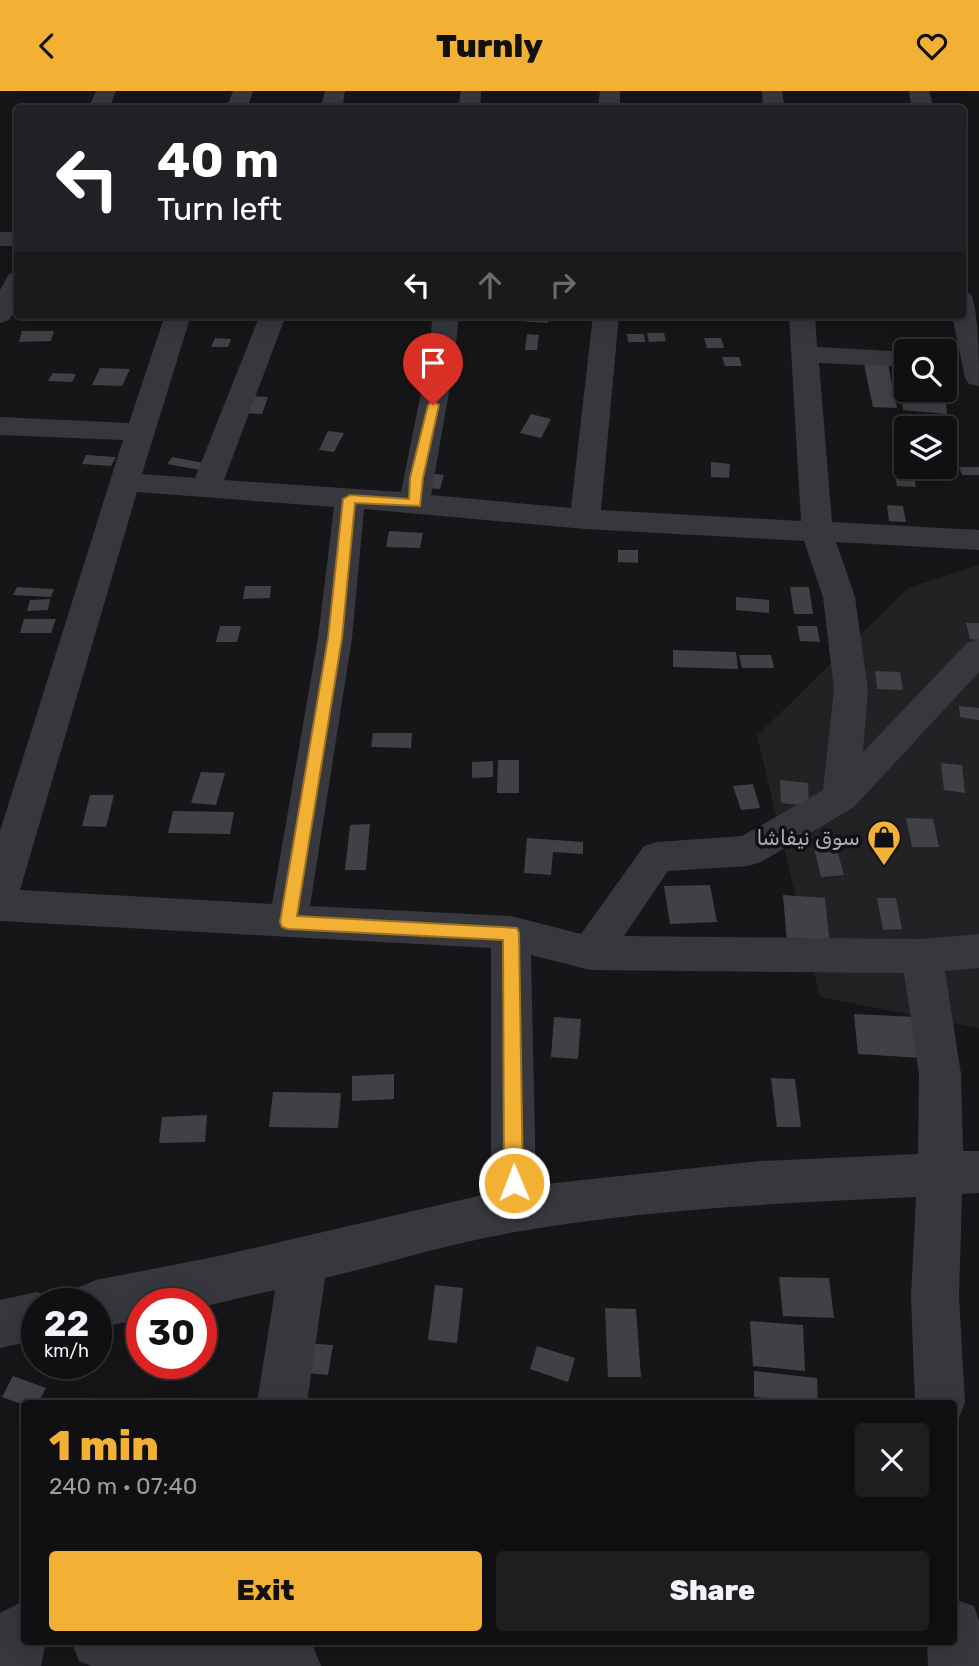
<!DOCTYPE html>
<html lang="en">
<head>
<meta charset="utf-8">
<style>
  :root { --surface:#101012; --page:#1e1e20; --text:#f1f3f6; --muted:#9c9d9f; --line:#303032; --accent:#f2b134 }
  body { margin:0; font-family:Rubik,"Noto Naskh Arabic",sans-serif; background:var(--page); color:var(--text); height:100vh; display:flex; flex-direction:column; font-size:26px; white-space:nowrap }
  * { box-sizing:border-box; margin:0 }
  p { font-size:23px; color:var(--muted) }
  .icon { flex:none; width:38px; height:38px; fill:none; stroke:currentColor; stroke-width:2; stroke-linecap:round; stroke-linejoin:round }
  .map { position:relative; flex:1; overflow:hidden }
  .panel { position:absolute; left:21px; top:1309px; width:936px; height:245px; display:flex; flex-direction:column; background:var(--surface); border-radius:7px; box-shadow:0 4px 18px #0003,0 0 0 2px var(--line) }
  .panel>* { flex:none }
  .hud { position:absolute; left:14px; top:14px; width:952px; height:214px; border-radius:7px; box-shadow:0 4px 18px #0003,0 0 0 2px var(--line); background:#202124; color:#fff; overflow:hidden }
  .tools { position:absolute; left:894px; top:248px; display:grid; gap:14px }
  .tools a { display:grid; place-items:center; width:63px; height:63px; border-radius:7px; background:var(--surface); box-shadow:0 4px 18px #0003,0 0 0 2px var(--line); font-size:35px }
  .speed { position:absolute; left:21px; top:1197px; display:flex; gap:14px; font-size:35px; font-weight:700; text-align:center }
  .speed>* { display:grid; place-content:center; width:91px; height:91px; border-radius:50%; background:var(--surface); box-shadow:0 4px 18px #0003,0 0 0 2px var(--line); line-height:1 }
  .speed small { font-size:18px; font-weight:400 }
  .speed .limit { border:10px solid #d22; background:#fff; color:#111 }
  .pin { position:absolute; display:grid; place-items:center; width:60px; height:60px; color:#fff; margin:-72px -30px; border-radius:50% 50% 50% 0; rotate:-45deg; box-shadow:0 0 7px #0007 }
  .pin .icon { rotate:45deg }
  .me { position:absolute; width:77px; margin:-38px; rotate:359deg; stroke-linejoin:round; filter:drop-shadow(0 0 5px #0008) }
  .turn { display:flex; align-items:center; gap:24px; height:147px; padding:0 28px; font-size:32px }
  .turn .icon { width:91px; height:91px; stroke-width:2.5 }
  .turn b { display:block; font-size:49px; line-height:60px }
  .lanes { display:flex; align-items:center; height:66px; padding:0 28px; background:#0003; justify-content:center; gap:35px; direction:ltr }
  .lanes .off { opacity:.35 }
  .round { display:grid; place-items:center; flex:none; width:74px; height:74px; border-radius:7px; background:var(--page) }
  .headline { display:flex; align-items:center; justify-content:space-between; height:119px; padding:0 28px }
  h1 { font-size:42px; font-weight:800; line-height:52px; color:var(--accent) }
  .button { display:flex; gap:14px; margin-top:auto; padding:14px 28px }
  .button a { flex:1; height:80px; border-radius:7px; background:var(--accent); color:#111; font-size:28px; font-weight:800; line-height:80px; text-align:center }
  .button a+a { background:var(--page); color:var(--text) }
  header { display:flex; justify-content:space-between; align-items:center; height:91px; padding:0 28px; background:var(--accent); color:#111; font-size:32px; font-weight:800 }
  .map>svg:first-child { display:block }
  .built { fill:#222225 }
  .building { fill:#404145 }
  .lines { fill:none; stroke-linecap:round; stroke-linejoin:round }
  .minor { fill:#37383d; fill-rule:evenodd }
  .route { fill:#f2b134; stroke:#9d7322; stroke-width:2 }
  .labels { text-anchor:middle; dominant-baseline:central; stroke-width:7; stroke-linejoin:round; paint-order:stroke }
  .poi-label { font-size:21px; fill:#a8adb8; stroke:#111113; text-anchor:end }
</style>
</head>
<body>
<header><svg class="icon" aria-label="back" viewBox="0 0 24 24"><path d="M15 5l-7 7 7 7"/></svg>Turnly<svg class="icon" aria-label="heart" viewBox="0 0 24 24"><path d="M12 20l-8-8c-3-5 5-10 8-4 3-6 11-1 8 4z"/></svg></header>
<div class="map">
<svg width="979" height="1575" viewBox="0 0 979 1575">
  <rect width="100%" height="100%" fill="#161618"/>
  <path class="built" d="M979 474V937L820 906 757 645 908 497Z"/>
  <path class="building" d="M520 224H549L548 232 519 230Z
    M22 240H54L51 250 19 251Z
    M647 242H664L666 250 649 251Z
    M527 243 539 244 537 259H525Z
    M627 243H644L645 251H628Z
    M215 247 231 248 228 256H211Z
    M704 247H721L724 257H707Z
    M722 266H739L742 275H725Z
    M864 273H888L897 317 873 316Z
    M100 277 130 278 122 295 92 294Z
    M53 282 76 283 72 291 48 290Z
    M251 305 268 306 262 323 246 322Z
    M902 309 946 312 947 323 903 319Z
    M531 323 551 328 541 347 520 342Z
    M328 340 344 342 334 361 319 359Z
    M86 364 116 366 111 375 82 373Z
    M172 366 204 372 200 379 167 373Z
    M711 371 730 373 729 387 711 386Z
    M893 371 906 372V376H912L916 396 897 395Z
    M959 376H979V384H962Z
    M428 382 444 384 440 398 423 397Z
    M887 414 903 415 906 431 889 430Z
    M389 440 423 442 420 457 386 456Z
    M618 459H638V472L618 471Z
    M245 495H271L270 507 243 508Z
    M17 496 54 498 51 506 13 504Z
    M790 496H809L813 523H794Z
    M736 506 769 509V522L736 519Z
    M50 508 48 519 27 520 30 509Z
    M24 528H56L51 542H20Z
    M966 532H979V549L970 548Z
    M220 535H241L237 551H216Z
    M797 535H817L820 551 800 550Z
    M673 559 736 561 738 578 673 576Z
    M739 564H771L774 577H742Z
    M875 580 900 581 903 599 877 598Z
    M959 615 979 617V629L960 626Z
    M373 642H412L411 657 371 656Z
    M498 669H519V702H497Z
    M493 670V686L472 687V671Z
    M941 672 962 674 965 702 944 699Z
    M201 681 225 682 216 714 191 712Z
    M780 689 808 692 809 715 781 712Z
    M753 693 760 717 741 719 733 695Z
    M90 704H114L106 736 82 735Z
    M173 720 234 721 230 743 168 742Z
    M906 727 933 728 939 756H912Z
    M370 733 366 779H345L350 734Z
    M527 747 583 751V763L553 761 551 784 524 782Z
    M835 752 844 784 821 786 813 753Z
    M710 794 717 831 670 833 664 795Z
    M783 804 825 807 830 856 787 852Z
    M877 807H896L902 838 883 839Z
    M854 923 916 926 922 967 858 963Z
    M554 926 581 928 578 968 551 966Z
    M394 983V1008L352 1010V985Z
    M771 987 795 988 801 1036H777Z
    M273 1001 341 1002 338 1037 269 1036Z
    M207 1024 205 1051 159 1052 162 1026Z
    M779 1186 829 1187 834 1227 783 1225Z
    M435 1194 463 1197 457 1252 428 1249Z
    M605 1217 636 1218 641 1286H608Z
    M750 1230 803 1234 805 1280 753 1275Z
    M302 1252 333 1254 328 1284 297 1281Z
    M537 1255 575 1267 568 1291 530 1278Z
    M754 1280 817 1287 818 1312 754 1306Z
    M13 1285 46 1297 38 1312 24 1314 2 1306Z"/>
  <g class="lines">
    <path class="minor" d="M96 0H116L109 18H88Z
      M233 0H253L247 18H226Z
      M325 0H345L342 18H320Z
      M461 0H481L480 18H458Z
      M600 0H620V18H598Z
      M762 0H782L785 18H763Z
      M909 0H929L934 18H912Z
      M0 141H18V155H0Z
      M18 181V215L9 229 0 232V199L9 183Z
      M962 200 971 203C979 223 979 270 979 295L969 293 965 287 952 224H962Z
      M165 224H191L142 383 195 387 260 224H286L224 389 401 401 427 272 433 224H459L454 272 431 404 571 417 593 224H619L601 419 801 430 789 224H815L817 256 909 261H906V276L819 272 832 431 979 439V459L836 451 855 506 868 599 863 661 967 552 979 548V581L854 716 761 771 748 775 668 780 624 845 922 848 979 843V877L945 880 961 983 963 1060H979V1102L962 1103 959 1205 965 1312 958 1330 954 1331V1312H915L911 1205 916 1106C782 1112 648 1118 515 1141 451 1152 388 1172 325 1187L307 1312H257L275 1199 201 1216V1213H142V1228L96 1237V1213H72L79 1196 96 1189 219 1165 491 1102V857L0 830V740L123 349 0 344V326L129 332ZM137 401 334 416 318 547 272 813 20 799ZM364 418 585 438 804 450 823 506 834 599 823 699 742 745 657 751 644 755 581 843 511 825 310 815 352 547ZM531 864 590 879 904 882 919 983 918 1063 760 1070 536 1094Z
      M37 1201 54 1208 56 1213H37V1249L0 1257V1209Z
      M954 1508 974 1515 979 1529V1575H928L927 1550H954Z
      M20 1512 24 1514V1550H46L41 1575H0V1522Z
      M71 1550H302L313 1555 321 1575H92L79 1570Z"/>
  </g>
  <path class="route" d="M433 310 439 314 423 387 420 415 355 412 342 547 297 825 517 837 519 842 523 1092 520 1098 514 1101 507 1098 504 1092 503 849 288 838 282 836 280 831 328 547 343 408 350 404 409 408 410 387 428 314Z"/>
  <defs>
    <g id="shop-pin" transform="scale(1.75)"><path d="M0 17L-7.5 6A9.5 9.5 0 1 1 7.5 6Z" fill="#f2b134" stroke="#111113"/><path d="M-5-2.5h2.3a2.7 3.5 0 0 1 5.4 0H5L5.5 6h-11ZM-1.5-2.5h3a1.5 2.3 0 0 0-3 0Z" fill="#111"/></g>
  </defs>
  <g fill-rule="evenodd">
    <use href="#shop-pin" x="884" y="746"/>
  </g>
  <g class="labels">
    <g class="poi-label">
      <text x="860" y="746">سوق نيفاشا</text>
    </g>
  </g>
</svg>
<div class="tools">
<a><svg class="icon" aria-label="search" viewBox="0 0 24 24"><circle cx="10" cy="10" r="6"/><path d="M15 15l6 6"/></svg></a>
<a><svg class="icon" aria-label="layers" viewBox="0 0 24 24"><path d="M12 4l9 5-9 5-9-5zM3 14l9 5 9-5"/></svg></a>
</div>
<div class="speed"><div>22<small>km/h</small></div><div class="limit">30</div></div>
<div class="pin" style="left:433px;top:314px;background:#d93025"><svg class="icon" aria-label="arrive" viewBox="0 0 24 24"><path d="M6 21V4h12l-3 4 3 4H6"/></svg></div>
<svg class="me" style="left:514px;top:1092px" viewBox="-20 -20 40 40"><circle r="17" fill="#f2b134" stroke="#fff" stroke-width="3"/><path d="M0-11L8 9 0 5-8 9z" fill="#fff"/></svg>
<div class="hud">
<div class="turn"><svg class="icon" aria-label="left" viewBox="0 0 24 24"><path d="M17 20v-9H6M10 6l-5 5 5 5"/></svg><div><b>40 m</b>Turn left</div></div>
<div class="lanes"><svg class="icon" aria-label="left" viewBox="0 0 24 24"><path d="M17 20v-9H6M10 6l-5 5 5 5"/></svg><svg class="icon off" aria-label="ahead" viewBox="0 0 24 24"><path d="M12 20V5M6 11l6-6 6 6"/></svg><svg class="icon off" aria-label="right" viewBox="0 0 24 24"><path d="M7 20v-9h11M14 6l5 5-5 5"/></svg></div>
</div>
<section class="panel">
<div class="headline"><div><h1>1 min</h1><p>240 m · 07:40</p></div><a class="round"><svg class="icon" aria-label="close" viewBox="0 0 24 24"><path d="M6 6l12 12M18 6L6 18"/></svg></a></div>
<div class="button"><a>Exit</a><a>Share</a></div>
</section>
</div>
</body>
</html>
